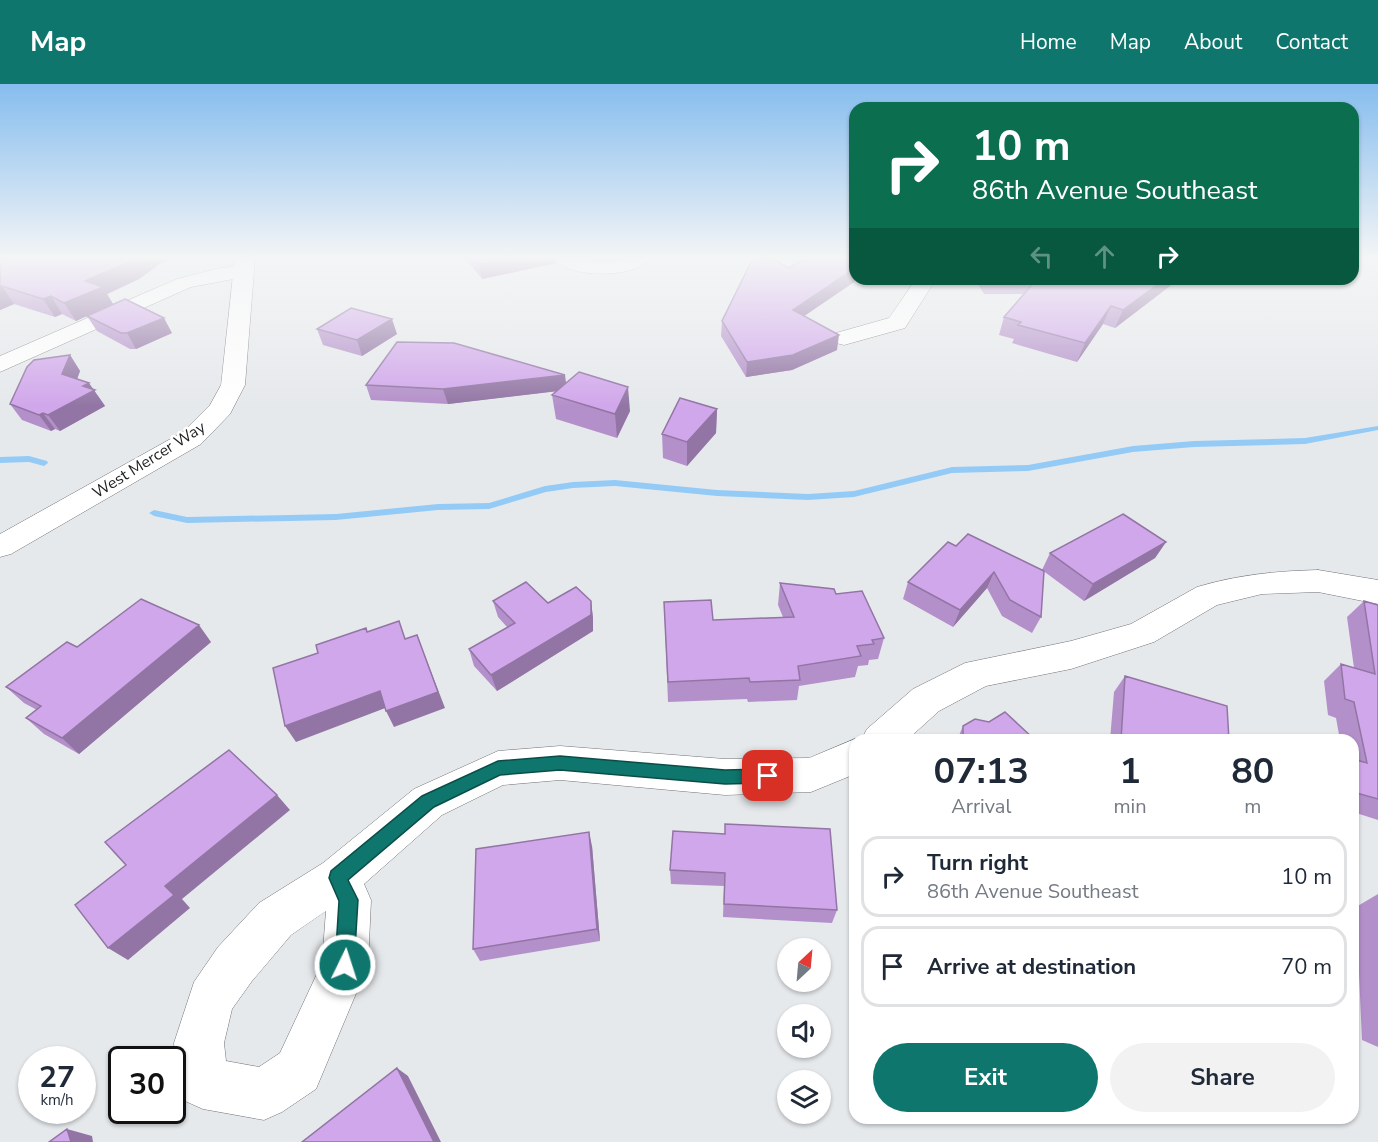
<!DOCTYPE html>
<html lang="en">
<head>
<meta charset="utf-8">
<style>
  :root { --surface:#fff; --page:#f2f2f3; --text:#1f2937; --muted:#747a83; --line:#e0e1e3; --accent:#0f766e }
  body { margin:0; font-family:"Nunito Sans",sans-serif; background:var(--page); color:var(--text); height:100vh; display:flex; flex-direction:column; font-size:22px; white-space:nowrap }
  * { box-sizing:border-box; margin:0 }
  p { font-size:20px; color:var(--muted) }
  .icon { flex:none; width:33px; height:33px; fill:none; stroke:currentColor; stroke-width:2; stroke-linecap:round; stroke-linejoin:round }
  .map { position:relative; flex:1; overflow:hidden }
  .sheet { position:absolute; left:849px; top:650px; width:510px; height:390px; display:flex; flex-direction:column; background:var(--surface); border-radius:18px; box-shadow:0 2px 4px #0004 }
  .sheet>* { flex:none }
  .guide { position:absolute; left:849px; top:18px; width:510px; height:183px; border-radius:18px; box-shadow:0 2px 4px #0004; background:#0b6e4f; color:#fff; overflow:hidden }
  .needle { width:39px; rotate:26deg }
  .tools { position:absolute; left:777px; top:854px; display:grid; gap:12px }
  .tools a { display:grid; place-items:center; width:54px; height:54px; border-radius:50%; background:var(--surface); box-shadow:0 2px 4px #0004; font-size:30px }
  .speed { position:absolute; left:18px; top:962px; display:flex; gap:12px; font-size:30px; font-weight:700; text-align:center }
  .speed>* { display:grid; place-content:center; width:78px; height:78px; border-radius:50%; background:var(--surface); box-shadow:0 2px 4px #0004; line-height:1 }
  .speed small { font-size:15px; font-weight:400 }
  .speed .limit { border:3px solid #111; border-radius:9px; background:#fff; color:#111 }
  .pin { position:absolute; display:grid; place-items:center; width:51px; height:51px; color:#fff; margin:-26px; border-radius:12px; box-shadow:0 3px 9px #0006 }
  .me { position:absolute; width:66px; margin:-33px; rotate:4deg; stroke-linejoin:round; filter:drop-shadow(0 0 4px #0008) }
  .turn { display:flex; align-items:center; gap:21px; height:126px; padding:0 24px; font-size:27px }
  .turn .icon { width:78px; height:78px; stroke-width:2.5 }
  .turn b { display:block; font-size:42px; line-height:51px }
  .lanes { display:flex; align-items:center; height:57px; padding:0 24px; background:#0003; justify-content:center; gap:30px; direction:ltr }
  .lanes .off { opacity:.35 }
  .eta { display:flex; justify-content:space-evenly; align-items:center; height:102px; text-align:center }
  .eta b { font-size:36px; font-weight:700; line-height:42px }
  .action { display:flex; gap:12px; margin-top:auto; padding:12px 24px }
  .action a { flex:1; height:69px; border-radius:36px; background:var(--accent); color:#fff; font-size:24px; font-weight:700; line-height:69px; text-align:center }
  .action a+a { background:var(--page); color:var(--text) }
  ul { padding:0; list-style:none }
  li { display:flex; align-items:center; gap:18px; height:81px; margin:0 12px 9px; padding:0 12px; border:3px solid var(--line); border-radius:18px }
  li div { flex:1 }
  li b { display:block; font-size:22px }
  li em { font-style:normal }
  header { display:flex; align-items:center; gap:36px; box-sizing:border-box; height:84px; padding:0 30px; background:var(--accent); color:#fff }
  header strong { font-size:28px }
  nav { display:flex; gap:33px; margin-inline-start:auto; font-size:21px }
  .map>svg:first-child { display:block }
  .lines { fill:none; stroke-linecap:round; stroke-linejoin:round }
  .stream { fill:#94cbf6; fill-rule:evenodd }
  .street-casing { stroke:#727477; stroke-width:1 }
  .secondary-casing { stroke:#727477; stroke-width:1 }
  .street { fill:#fff; fill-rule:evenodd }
  .secondary { fill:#fff; fill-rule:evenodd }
  .wall { fill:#b490ca }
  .shaded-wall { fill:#9275a4 }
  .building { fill:#d1a7eb; stroke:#9275a4; stroke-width:1.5 }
  .route { fill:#0f766e; stroke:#0a4d48; stroke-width:1.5 }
  .labels { text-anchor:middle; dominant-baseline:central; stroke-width:5; stroke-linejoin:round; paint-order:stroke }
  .far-street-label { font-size:16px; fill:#1e1f20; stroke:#fff }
</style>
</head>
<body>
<header>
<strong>Map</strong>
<nav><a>Home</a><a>Map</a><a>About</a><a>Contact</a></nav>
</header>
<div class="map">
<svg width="1378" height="1058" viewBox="0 0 1378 1058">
  <rect width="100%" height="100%" fill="#e6e9ec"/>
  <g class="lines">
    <path class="stream" d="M1378 342V346L1305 360 1194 363 1133 368 1028 387 952 389 854 413 808 416 717 412 615 402 573 404 546 408 489 425 438 426 336 436 187 439 154 432 149 429 154 426 187 433 336 430 438 420 489 419 545 402 573 398 615 396 717 406 808 410 854 407 952 383 1028 381 1133 362 1194 357 1305 354Z
      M29 372 47 377 48 379 44 382 29 378 0 379V373Z"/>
    <g class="street-casing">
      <path id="street" d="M553 174C570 172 585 178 602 178 619 179 634 172 651 174 636 195 568 195 553 174Z
        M242 182 252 188 249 192 191 203 0 288V272L177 195 220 184Z
        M916 195H936L905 244 844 261 836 259 833 254 836 249 889 234Z
        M1318 486 1378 496V520L1318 508 1262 510 1217 521 1154 558 1071 585 986 602 939 627 907 656H861L867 645 913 605 965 579 1071 557 1131 540 1197 503C1237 491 1276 487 1318 486Z
        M855 655V690L811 708 725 711 560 696 503 701 442 731 364 800 371 816 368 881 316 1005 282 1028 264 1036 203 1025 185 1017 177 999 174 959 194 898 218 863 259 819 323 779 414 705 498 667 560 662 725 675 809 674ZM326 827 322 879 280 969 259 983 226 977 224 959 232 925 252 897 291 851Z"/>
    </g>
    <g class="secondary-casing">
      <path id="secondary" d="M235 174H255L245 301 230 330 201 360 11 470 0 473V450L183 348 210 321 221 301Z"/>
    </g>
    <use href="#street" class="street"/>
    <use href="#secondary" class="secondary"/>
  </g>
  <path class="wall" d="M0 174 139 195 107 210 113 220 76 237 62 230 55 233 14 220 0 226Z
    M465 174H555L556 179 482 195Z
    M789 184 855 195H877L870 200 857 196 804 232 837 266 792 286 746 293 721 252 722 237Z
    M975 195H1179L1115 244 1103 240 1077 278 1012 259 1014 255 999 251 1004 233 1024 210H984Z
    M87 232 172 249 136 265H130L97 247Z
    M317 245 397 250 362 272 323 261Z
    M70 271 80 287 77 295 93 305 105 322 60 347 55 345 51 347 22 336 10 320Z
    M567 299 630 327 617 354 556 335 552 311 556 307 448 320 371 316 366 301Z
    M717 325 716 349 687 382 663 374 662 350Z
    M968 450 1041 533 1032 549 1002 532 987 504 953 543 903 515 908 498 956 462Z
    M1166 458 1155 474 1084 517 1042 486 1050 469Z
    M780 499 884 554 878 575 869 576 868 581 858 582 855 593 799 602 797 616 748 618 747 615 668 618 664 518 713 536 783 533 778 521Z
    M493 517 548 519 591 517 593 534V547L497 607 474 582 469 565 507 543 498 533Z
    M1364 517 1378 521V736L1353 728V656H1340L1336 634 1328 631 1324 597 1341 580 1354 584 1347 533Z
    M211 558 79 670 44 650 26 634 37 626 24 619 6 603 77 563Z
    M1125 592 1229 656H1110L1114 608Z
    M963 642 1035 656H957Z
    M725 740 837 826 832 839 723 833 724 802 671 800 670 786 725 750Z
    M592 762 600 857 480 877 473 865Z
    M1378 810V963L1362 956 1356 823Z"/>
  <path class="shaded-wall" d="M135 174H168L139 195 107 210 113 220 76 237 64 219 85 197Z
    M511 174H555L556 179 482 195 479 180Z
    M855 184V195L857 196 791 241 793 226Z
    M871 195H877L870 200Z
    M1165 195H1179L1115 244 1123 226Z
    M1215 195H1234L1214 198Z
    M2 202 14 220 0 226V203Z
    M51 212 62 230 55 233 43 215Z
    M1111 222 1103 240 1077 278 1085 259Z
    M164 234 172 249 136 265 127 249Z
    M392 235 397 250 362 272 357 256Z
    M839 251 837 266 792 286 746 293 747 278Z
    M70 271 80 287 73 306 62 290Z
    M565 291 567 306 448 320 443 305Z
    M89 299 105 322 60 347 48 331 83 302Z
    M628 303 630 327 617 354 615 330Z
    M717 325 716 349 687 382V358Z
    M43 329 55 345 51 347 39 331Z
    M1166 458 1155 474 1084 517 1093 500Z
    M994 488 987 504 953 543 960 526Z
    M591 517 593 534V547L497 607 491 591Z
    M199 541 211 558 79 670 62 654Z
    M417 551 445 624 394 643 386 627Z
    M380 607 388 623 296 658 285 642Z
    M277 711 290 726 182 815 190 824 128 876 108 864 165 802Z
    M589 748 592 762 600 857 597 845Z
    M397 984 408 992 441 1058H434Z
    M67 1045 92 1052 93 1058H71Z"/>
  <path class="building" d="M0 174H135L129 178 85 197 103 203 64 219 51 212 43 215 2 202 0 203Z
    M473 174H511L479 180Z
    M753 174H771L789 184 806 174H855V184L793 226 839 251 793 271 747 278 722 237Z
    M1037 195H1165L1123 226 1111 222 1085 259 1018 241 1021 238 1004 233Z
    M125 215 164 234 127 249H121L87 232Z
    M351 224 392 235 357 256 317 245Z
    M397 258 454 259 565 291 443 305 366 301Z
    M70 271 62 290 89 299 83 302 95 306 48 331 43 329 39 331 10 320 27 283 34 276Z
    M579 288 628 303 615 330 552 311Z
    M680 314 717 325 687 358 662 350Z
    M1123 430 1166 458 1093 500 1050 469Z
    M968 450 1044 487 1041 533 1010 516 994 488 960 526 908 498 948 458 956 462Z
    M526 498 548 519 576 503 591 517V531L491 591 469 565 515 539 493 517Z
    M780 499 834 505 836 510 862 507 884 554 872 556 874 560 857 562 861 572 798 582 800 596 750 598 749 594 668 598 664 518 711 516 713 536 794 533Z
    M141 515 199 541 62 654 26 634 41 622 6 603 67 558 77 563Z
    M1364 517 1378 521V715L1353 708V675L1367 679 1354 618 1345 615 1341 580 1375 590Z
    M399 537 405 555 417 551 438 608 386 627 380 607 285 642 273 584 318 569 316 561 366 544 367 548Z
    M1125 592 1227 622 1229 656H1121Z
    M1005 628 1035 656H961L963 654V642L975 635 989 638Z
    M229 666 277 711 165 802 174 811 108 864 75 821 126 781 105 758Z
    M725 740 830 745 837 826 724 820 725 789 670 786 673 747 725 750Z
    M589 748 597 845 473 865 476 765Z
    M397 984 434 1058H302Z
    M67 1045 71 1058H49Z"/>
  <linearGradient id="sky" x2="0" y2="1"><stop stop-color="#86bdee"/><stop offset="0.54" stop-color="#f4f5f6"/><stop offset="1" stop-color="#f4f5f6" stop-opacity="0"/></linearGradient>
  <rect width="1378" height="322" fill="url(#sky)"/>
  <path class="route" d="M560 672 725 686 768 685 774 687 776 692 774 697 768 699 725 700 560 686 500 691 434 723 348 796 358 816 354 881 351 888 345 891 338 888 335 881 339 817 329 794 331 787 422 712 498 677Z"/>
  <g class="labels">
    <g class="far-street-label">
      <text transform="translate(149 376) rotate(-32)">West Mercer Way</text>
    </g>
  </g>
</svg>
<div class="tools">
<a><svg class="needle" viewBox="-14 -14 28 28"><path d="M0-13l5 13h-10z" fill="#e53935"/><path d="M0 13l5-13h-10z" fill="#747a83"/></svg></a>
<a><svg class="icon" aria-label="sound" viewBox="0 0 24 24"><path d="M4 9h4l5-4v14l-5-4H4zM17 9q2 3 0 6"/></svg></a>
<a><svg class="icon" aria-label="layers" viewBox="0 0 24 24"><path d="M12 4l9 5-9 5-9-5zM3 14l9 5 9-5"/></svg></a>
</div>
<div class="speed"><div>27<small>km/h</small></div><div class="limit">30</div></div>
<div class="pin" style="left:768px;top:692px;background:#d93025"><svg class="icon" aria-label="arrive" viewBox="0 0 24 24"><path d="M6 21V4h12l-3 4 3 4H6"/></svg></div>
<svg class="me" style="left:345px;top:881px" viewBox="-20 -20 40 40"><circle r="17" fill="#0f766e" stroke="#fff" stroke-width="3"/><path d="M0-11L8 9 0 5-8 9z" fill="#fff"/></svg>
<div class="guide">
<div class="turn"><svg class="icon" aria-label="right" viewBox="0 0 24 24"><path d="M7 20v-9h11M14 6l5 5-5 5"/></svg><div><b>10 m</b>86th Avenue Southeast</div></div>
<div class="lanes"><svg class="icon off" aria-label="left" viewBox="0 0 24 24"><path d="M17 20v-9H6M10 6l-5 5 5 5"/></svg><svg class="icon off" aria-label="ahead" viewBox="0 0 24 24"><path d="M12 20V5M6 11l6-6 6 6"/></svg><svg class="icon" aria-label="right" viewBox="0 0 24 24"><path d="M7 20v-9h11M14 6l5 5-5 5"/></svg></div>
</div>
<section class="sheet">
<div class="eta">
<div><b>07:13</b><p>Arrival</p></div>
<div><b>1</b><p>min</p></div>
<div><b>80</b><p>m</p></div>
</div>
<ul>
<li><svg class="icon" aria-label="right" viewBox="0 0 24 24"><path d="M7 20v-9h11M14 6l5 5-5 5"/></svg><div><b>Turn right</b><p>86th Avenue Southeast</p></div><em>10 m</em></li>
<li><svg class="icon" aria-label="arrive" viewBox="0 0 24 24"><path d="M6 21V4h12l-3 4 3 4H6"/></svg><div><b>Arrive at destination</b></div><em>70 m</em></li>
</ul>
<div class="action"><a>Exit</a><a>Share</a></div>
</section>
</div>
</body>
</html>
